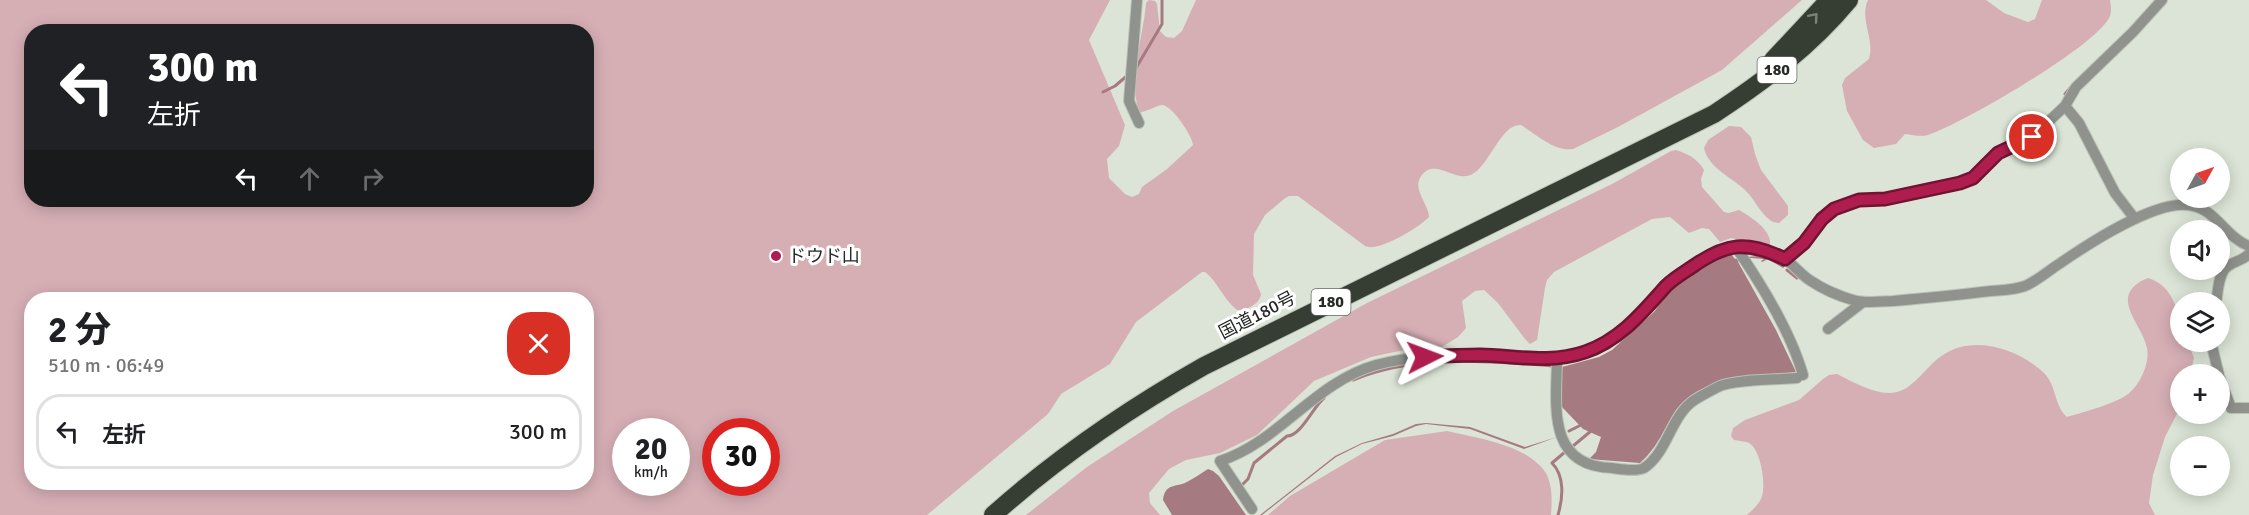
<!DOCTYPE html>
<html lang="ja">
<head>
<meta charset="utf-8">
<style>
  :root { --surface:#fff; --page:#f2f2f2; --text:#202124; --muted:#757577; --line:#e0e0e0 }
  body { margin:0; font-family:Signika,"Noto Sans JP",sans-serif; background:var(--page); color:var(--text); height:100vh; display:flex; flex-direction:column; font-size:22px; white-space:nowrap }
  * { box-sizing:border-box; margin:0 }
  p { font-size:20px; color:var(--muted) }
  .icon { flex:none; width:33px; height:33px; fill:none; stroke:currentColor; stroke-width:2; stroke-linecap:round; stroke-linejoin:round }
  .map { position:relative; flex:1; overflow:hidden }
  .drawer { position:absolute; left:24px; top:292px; width:570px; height:198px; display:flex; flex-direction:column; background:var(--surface); border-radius:24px; box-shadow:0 3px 15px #0003 }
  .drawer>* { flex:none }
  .top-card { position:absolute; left:24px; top:24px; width:570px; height:183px; border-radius:24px; box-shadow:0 3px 15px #0003; background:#202124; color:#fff; overflow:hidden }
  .needle { width:39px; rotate:50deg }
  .tools { position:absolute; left:2170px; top:148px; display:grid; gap:12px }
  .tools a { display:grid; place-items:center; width:60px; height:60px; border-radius:50%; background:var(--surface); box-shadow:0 3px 15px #0003; font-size:30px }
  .speed { position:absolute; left:612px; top:418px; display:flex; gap:12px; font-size:30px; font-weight:700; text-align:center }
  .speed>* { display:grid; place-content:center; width:78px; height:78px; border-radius:50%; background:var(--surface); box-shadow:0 3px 15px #0003; line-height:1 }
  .speed small { font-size:15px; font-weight:400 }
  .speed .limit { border:9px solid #d22; background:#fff; color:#111 }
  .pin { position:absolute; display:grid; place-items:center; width:51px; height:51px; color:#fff; margin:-26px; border:3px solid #fff; border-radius:50%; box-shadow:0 2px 6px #0007 }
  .me { position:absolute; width:66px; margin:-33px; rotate:87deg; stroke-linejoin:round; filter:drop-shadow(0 0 4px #0008) }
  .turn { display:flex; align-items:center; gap:21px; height:126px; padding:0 24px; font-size:27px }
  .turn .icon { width:78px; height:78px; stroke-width:2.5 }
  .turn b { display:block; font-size:42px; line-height:51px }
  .lanes { display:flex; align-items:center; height:57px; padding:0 24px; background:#0003; justify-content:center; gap:30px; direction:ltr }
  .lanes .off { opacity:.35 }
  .round { display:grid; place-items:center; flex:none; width:63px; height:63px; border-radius:24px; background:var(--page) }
  .summary { display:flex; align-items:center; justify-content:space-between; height:102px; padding:0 24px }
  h1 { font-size:36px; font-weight:800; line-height:45px }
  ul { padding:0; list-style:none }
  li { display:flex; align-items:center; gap:18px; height:75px; margin:0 12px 9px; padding:0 12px; border:3px solid var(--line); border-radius:24px }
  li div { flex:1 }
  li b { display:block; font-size:22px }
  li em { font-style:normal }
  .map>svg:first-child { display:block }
  .green { fill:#d6afb5; fill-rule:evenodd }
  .water { fill:#a67a81 }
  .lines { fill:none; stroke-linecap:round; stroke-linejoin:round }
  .stream { stroke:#a67a81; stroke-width:3 }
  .street-casing { stroke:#bac2b6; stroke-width:12 }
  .highway-casing { stroke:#bac2b6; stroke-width:20 }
  .street { stroke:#8f928d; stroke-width:10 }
  .highway { stroke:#363d32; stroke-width:18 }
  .oneway { stroke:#7c817a }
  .route-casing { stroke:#711332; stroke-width:15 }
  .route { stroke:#ae1d4d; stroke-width:10 }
  .poi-dot { fill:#ae1d4d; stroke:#fff; stroke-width:2 }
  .labels { text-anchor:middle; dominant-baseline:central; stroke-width:6; stroke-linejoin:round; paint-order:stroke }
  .shield { fill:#fff; stroke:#676966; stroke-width:1.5 }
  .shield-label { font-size:16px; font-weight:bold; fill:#262924 }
  .poi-label { font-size:18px; fill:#262924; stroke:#fff; text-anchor:start }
  .street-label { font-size:18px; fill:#262924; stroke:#fff }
</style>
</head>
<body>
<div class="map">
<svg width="2249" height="515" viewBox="0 0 2249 515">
  <rect width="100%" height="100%" fill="#dbe4d6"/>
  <path class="green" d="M0 0H1110L1089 40 1125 125 1119 146 1107 159 1109 178 1125 194 1132 197 1139 194 1142 187 1167 169 1193 145C1193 137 1172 105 1162 105 1155 106 1147 112 1140 112 1127 85 1144 33 1146 3L1149 0 1155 1 1157 4 1160 31 1166 37 1174 38 1182 31 1196 0H1802L1722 70 1618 127 1573 149C1555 152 1536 134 1521 125 1502 123 1490 163 1474 173 1456 186 1434 154 1420 178 1413 190 1429 205 1429 217 1420 227 1377 253 1365 246L1298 196H1289L1284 199 1265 215 1254 234 1253 275 1261 294C1260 304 1246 311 1237 310 1223 299 1218 282 1205 272H1202L1136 322 1110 364 1061 394 1048 414 927 515H0ZM32 32H586V200H32ZM32 300H586V483H32ZM626 432H676V483H626ZM716 432H766V483H716Z
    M1868 0H1986L2004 13 2028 22 2035 19 2042 0H2110C2111 6 2112 13 2109 18 2093 48 1963 123 1928 135 1921 137 1913 135 1905 134L1896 144 1874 148 1863 140 1847 111 1842 85 1845 78 1869 59C1875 39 1859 19 1868 0Z
    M1729 126 1741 127 1751 137 1755 154 1761 170 1788 206V215L1779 223C1774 222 1774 223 1770 220 1760 213 1755 200 1746 191 1733 178 1708 168 1704 148L1708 140Z
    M1676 150C1688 154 1697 158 1704 170L1701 179 1702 187 1724 212 1729 213 1739 210C1751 217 1772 230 1770 245L1767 247 1731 238 1720 242 1709 229 1702 228 1689 233 1670 217 1652 219 1554 272 1547 280 1545 288 1537 340 1530 344 1525 339 1498 303 1484 290 1475 291 1462 301 1466 328 1458 337 1442 347H1418L1371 357 1314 381 1257 435 1220 453 1186 460 1169 469 1149 493 1150 503 1160 515H1026L1087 467 1173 411 1367 303 1614 183 1671 151Z
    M2148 278C2175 286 2181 317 2181 342H2188L2194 358 2190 375H2181V406L2165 437 2153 475 2149 503 2155 515H1747C1752 510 1760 504 1762 496 1766 484 1761 450 1749 443 1745 441 1738 441 1734 440L1731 436 1733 428 1745 420 1799 400 1823 379 1829 375 1837 374C1853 382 1879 397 1897 392 1914 388 1926 367 1940 357 1971 333 2018 348 2044 373 2057 386 2054 406 2067 417 2083 412 2115 404 2128 394 2140 385 2150 363 2147 348 2142 323 2106 295 2148 278Z
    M1447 431C1476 438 1523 444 1543 469 1553 481 1552 500 1551 515H1268L1290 496 1385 440Z"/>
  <path class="water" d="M1729 252 1735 259C1755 255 1768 254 1785 266L1783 268 1768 259 1762 262 1761 261 1764 259 1751 258 1738 262 1776 330 1796 372C1757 377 1702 375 1676 410 1663 430 1659 446 1640 463L1589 459 1596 452 1601 437 1583 429 1561 406 1562 367 1599 357 1612 350 1654 312 1669 291 1705 264Z
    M1426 423 1470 427 1525 447 1557 437 1524 449 1470 429 1426 424 1416 426 1393 436 1362 444 1336 457 1262 515H1260L1335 456 1362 443 1393 434 1416 424Z
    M1208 469 1213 471 1219 476 1246 515H1172L1163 500C1165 484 1174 487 1185 483 1193 479 1200 474 1208 469Z"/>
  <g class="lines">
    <path class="stream" d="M1136 68 1162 24V0
      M1103 92 1115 86 1128 75
      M2065 94 2071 87
      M1980 163 1983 160
      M1787 270 1797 278
      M1353 380C1415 354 1488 361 1554 366
      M1569 431 1581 425
      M1573 446 1591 431
      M1241 486 1248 479 1254 463 1287 436C1301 436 1313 407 1324 398
      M1558 515C1563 498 1565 476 1552 463L1565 452"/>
    <g class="street-casing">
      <path id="street" d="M1137 0 1129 101 1139 123
        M2065 106 2079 123 2115 193 2135 219
        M1735 246C1760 282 1791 333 1803 375
        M1785 259 1804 243 1822 218 1834 209 1859 200 1885 199 1960 183 1973 178 1998 153 2032 137 2065 106 2076 87 2133 32 2162 0
        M2216 303C2218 293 2218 272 2228 266 2235 261 2242 261 2249 254
        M1828 329 1863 302
        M2211 342 2219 375
        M1557 360C1556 407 1547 466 1612 468 1620 469 1637 472 1644 468 1669 451 1670 415 1696 399 1703 395 1712 390 1720 386 1738 379 1776 380 1797 378
        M2220 378 2231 408H2249
        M1252 509 1220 461C1279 442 1315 382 1376 365 1409 356 1445 355 1479 355 1523 356 1556 367 1598 347 1627 334 1645 309 1666 286 1681 271 1710 253 1730 247 1745 243 1772 250 1785 259 1794 265 1801 275 1811 281 1823 289 1839 296 1853 300 1866 304 1880 301 1893 301 1926 298 1958 295 1991 291 2002 290 2014 290 2025 286 2037 281 2048 271 2059 264 2088 244 2154 201 2188 205 2215 207 2226 238 2249 246"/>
    </g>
    <g class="highway-casing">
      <path id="highway" d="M1773 60 1829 0
        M993 515C1058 457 1128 409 1204 366L1714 114C1764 81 1810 47 1849 0"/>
    </g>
    <use href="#street" class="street"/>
    <use href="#highway" class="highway"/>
  </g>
  <defs><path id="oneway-chevron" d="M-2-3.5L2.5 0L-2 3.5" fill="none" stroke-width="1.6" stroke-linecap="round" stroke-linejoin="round" transform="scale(1.5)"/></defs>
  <use class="oneway" href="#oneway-chevron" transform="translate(1814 17) rotate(-49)"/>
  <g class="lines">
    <g class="route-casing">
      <path id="route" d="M1425 357C1443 356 1462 355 1480 355 1517 356 1550 364 1585 352 1620 340 1642 313 1666 286 1673 279 1683 273 1692 267 1726 243 1747 240 1785 259L1804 243 1822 219 1834 209 1859 200 1885 199 1960 183 1973 178 1998 153 2032 137"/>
    </g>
    <use href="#route" class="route"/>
  </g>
  <circle class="poi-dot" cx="776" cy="256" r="6"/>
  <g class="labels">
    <g class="shield">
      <rect x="1757.5" y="57" width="39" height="26" rx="4.5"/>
      <rect x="1311.5" y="289" width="39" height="26" rx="4.5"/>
    </g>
    <g class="shield-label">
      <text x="1777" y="70">180</text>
      <text x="1331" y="302">180</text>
    </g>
    <g class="poi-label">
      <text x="788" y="256">ドウド山</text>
    </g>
    <g class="street-label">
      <text transform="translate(1257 315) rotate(-27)">国道180号</text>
    </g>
  </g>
</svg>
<div class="tools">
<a><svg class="needle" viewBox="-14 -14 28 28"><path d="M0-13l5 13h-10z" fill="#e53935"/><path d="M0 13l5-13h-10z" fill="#757577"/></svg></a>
<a><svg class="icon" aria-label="sound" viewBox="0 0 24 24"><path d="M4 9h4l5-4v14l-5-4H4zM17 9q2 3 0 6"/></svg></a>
<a><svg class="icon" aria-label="layers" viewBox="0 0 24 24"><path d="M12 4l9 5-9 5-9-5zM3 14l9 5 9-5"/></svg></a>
<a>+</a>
<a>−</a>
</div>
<div class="speed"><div>20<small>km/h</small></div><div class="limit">30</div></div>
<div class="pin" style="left:2032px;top:137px;background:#d93025"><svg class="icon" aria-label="arrive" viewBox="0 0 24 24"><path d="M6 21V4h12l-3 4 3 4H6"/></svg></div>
<svg class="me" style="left:1425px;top:357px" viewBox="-20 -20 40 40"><path d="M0-17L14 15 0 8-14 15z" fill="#ae1d4d" stroke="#fff" stroke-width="4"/></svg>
<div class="top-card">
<div class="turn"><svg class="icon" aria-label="left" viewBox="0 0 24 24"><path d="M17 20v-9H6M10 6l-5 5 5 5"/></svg><div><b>300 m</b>左折</div></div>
<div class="lanes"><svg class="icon" aria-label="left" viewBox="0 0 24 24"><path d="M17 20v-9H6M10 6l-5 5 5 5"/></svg><svg class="icon off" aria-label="ahead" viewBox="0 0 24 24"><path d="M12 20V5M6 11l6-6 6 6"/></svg><svg class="icon off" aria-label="right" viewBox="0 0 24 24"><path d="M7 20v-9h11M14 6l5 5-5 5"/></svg></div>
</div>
<section class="drawer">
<div class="summary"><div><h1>2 分</h1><p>510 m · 06:49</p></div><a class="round" style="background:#d93025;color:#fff"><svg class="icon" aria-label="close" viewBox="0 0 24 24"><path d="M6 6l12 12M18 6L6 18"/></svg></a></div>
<ul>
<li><svg class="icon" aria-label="left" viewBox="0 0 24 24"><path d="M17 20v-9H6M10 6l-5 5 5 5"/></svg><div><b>左折</b></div><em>300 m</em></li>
</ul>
</section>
</div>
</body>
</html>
